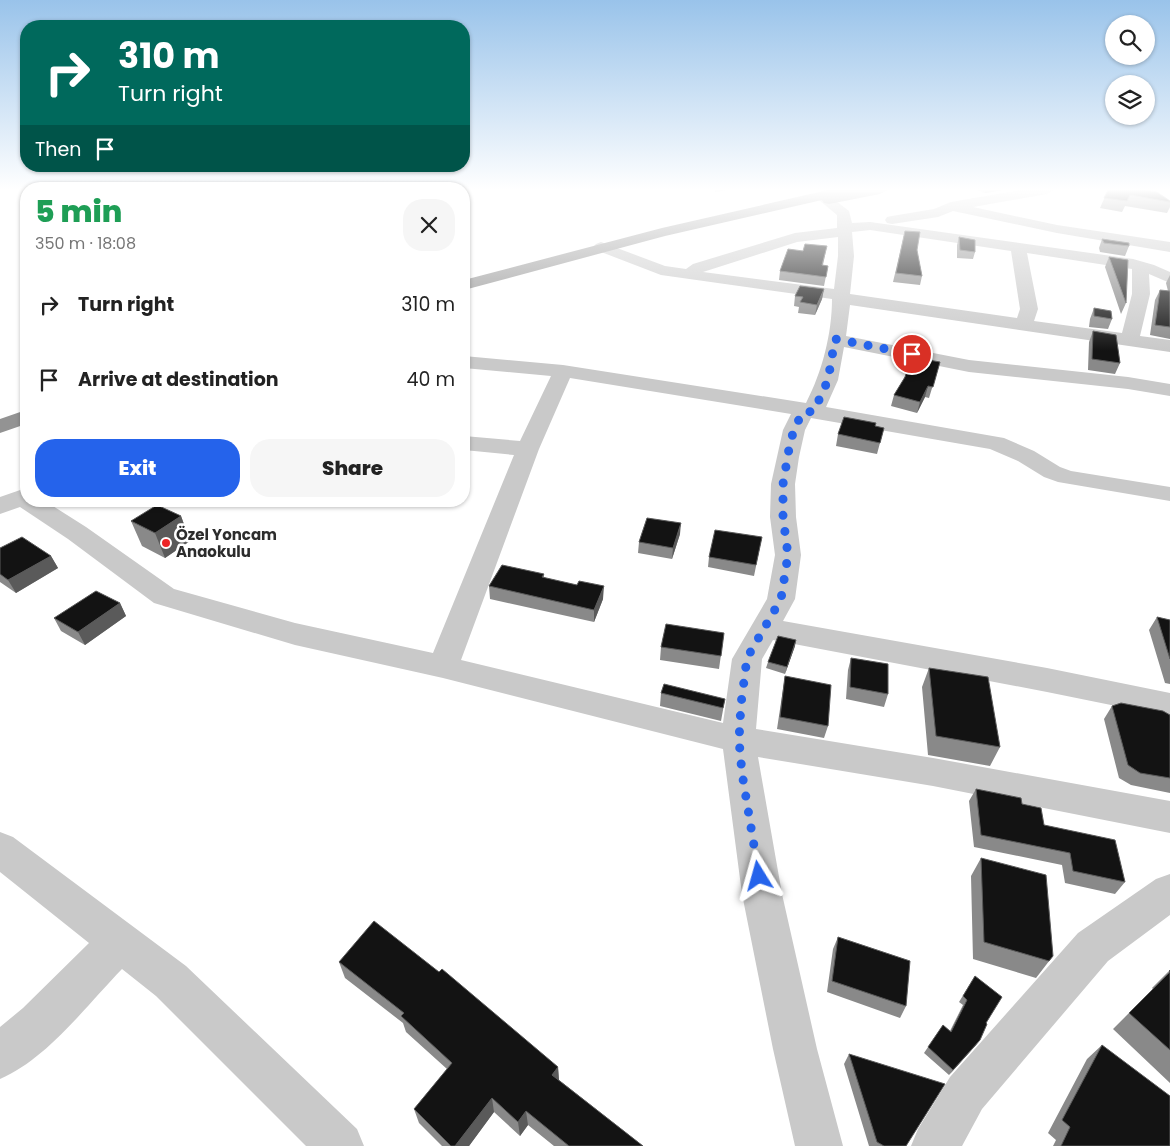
<!DOCTYPE html>
<html lang="en">
<head>
<meta charset="utf-8">
<style>
  :root { --surface:#fff; --page:#f6f6f6; --text:#222; --muted:#767676; --accent:#2563eb }
  body { margin:0; font-family:Poppins,sans-serif; background:var(--page); color:var(--text); height:100vh; display:flex; flex-direction:column; font-size:19px; white-space:nowrap }
  * { box-sizing:border-box; margin:0 }
  p { font-size:16px; color:var(--muted) }
  .icon { flex:none; width:28px; height:28px; fill:none; stroke:currentColor; stroke-width:2; stroke-linecap:round; stroke-linejoin:round }
  .map { position:relative; flex:1; overflow:hidden }
  .drawer { position:absolute; left:20px; top:182px; width:450px; height:325px; display:flex; flex-direction:column; background:var(--surface); border-radius:20px; box-shadow:0 1px 4px #0004 }
  .drawer>* { flex:none }
  .guide { position:absolute; left:20px; top:20px; width:450px; height:152px; border-radius:20px; box-shadow:0 1px 4px #0004; background:#00695c; color:#fff; overflow:hidden }
  .buttons { position:absolute; left:1105px; top:15px; display:grid; gap:10px }
  .buttons a { display:grid; place-items:center; width:50px; height:50px; border-radius:50%; background:var(--surface); box-shadow:0 1px 4px #0004; font-size:25px }
  .pin { position:absolute; display:grid; place-items:center; width:42px; height:42px; color:#fff; margin:-21px; border:2px solid #fff; border-radius:50%; box-shadow:0 1px 5px #0007 }
  .me { position:absolute; width:55px; margin:-28px; rotate:352deg; stroke-linejoin:round; filter:drop-shadow(0 0 4px #0008) }
  .turn { display:flex; align-items:center; gap:18px; height:105px; padding:0 15px; font-size:22px }
  .turn .icon { width:65px; height:65px; stroke-width:2.5 }
  .turn b { display:block; font-size:35px; line-height:42px }
  .then { display:flex; align-items:center; height:48px; padding:0 15px; background:#0003; gap:10px; font-size:19px }
  .round { display:grid; place-items:center; flex:none; width:52px; height:52px; border-radius:20px; background:var(--page) }
  .summary { display:flex; align-items:center; justify-content:space-between; height:85px; padding:0 15px }
  h1 { font-size:30px; font-weight:800; line-height:38px; color:#1e9e55 }
  .primary-button { display:flex; gap:10px; margin-top:auto; padding:10px 15px }
  .primary-button a { flex:1; height:58px; border-radius:20px; background:var(--accent); color:#fff; font-size:20px; font-weight:800; line-height:58px; text-align:center }
  .primary-button a+a { background:var(--page); color:var(--text) }
  ul { padding:0; list-style:none }
  li { display:flex; align-items:center; gap:15px; height:75px; padding:0 15px }
  li div { flex:1 }
  li b { display:block; font-size:19px }
  li em { font-style:normal }
  .map>svg:first-child { display:block }
  .lines { fill:none; stroke-linecap:round; stroke-linejoin:round }
  .minor { fill:#c9c9c9; fill-rule:evenodd }
  .highway { fill:#939393; fill-rule:evenodd }
  .wall { fill:#898989 }
  .shaded-wall { fill:#5a5a5a }
  .building { fill:#131313; stroke:#5a5a5a }
  .route { stroke:#2563eb; stroke-width:9; stroke-dasharray:0 16.2 }
  .poi-dot { fill:#ed2426; stroke:#fff; stroke-width:2 }
  .labels { text-anchor:middle; dominant-baseline:central; stroke-width:5; stroke-linejoin:round; paint-order:stroke }
  .poi-label { font-size:15px; font-weight:bold; fill:#2c2c2c; stroke:#fff; text-anchor:start }
</style>
</head>
<body>
<div class="map">
<svg width="1170" height="1146" viewBox="0 0 1170 1146">
  <rect width="100%" height="100%" fill="#fff"/>
  <g class="lines">
    <path class="minor" d="M1021 190H1054L1047 194 973 207 1057 225 1170 242V252L1057 233 953 211 938 217 892 224 887 223 885 220 887 217 892 216 934 209 951 202Z
      M826 196 831 197 849 211 852 223 870 222 1133 259 1154 265 1170 272V283L1149 274 1150 294 1140 336 1170 340V352L850 305 846 336 969 360 1128 377 1170 384V396L1128 389 969 372 844 347 838 380 826 407 1004 438 1034 451 1060 467 1071 471 1170 487V501L1058 482 1044 477 1018 461 990 449 811 418 805 430 799 457 795 484 796 517 801 555 795 599 783 621 1047 668 1170 693V717L1047 692 773 640 762 659 756 729 933 758 1170 801V833L933 786 758 757 782 894 817 1049 843 1146H795L773 1049 742 894 723 749 443 678 295 645 154 603 68 539 20 507 0 514V497L26 488V501H45L86 527 174 589 295 623 433 653 514 455 464 450V436L520 441 551 376 464 368V356L563 365 806 403C822 372 832 334 832 299L661 275 596 250 593 247 596 244 601 242 665 266 686 269 693 264 795 233 837 228V215L819 200ZM870 230 1011 251 1020 309 1017 318 850 294 854 256 852 232ZM838 237V256L834 289 703 272 797 242ZM1027 253 1132 269V294L1122 333 1034 321 1038 309ZM570 378 791 414 783 430 771 484 770 517 775 555 767 599 732 659 723 723 461 660 539 449Z
      M0 832 13 837 186 966 357 1129 364 1146H306L156 996 122 969C87 1005 47 1059 0 1079V1027L23 1008 89 943 0 872Z
      M1170 874V915L1108 961 982 1109 962 1146H911L918 1129 950 1077 1078 933 1156 879Z"/>
    <path class="highway" d="M828 190H887L880 194 829 204 824 203 822 200 665 236 464 290V280L662 228Z
      M26 410V424L0 433V419Z"/>
  </g>
  <path class="wall" d="M977 190H1002L985 193Z
    M1108 190 1170 201V207L1167 213 1125 206 1122 212 1100 208Z
    M905 231 917 250 922 276 920 285 893 282Z
    M959 237 975 252 973 259 957 258V245Z
    M1102 239 1129 246 1125 256 1100 252 1099 248Z
    M827 246 823 265 828 266 824 286 779 280 780 271 803 251Z
    M1109 257 1126 303 1121 314 1105 267Z
    M1170 275V339L1150 335 1155 300 1160 290 1168 291 1166 283Z
    M824 289 822 299 815 315 798 313 799 307 794 306 795 296Z
    M1094 308 1112 319 1108 329 1089 327 1090 319Z
    M1093 331 1120 363 1115 374 1088 370 1089 342Z
    M940 362 929 398 925 397 917 413 891 406 894 395 905 377Z
    M875 426 884 428 877 454 836 446 838 434Z
    M181 516 190 541 165 558 142 546 131 521Z
    M680 534 672 559 638 553 639 542Z
    M762 537 754 576 708 567 709 557Z
    M0 548 51 556 58 568 16 593 0 582Z
    M544 574V578L603 599 594 622 490 599 489 586Z
    M120 603 126 616 85 645 61 631 54 618Z
    M1157 617 1170 620V684L1165 683 1149 630Z
    M724 633 719 669 660 660 661 647Z
    M795 646 785 674 766 668 768 662Z
    M851 658 888 694 884 707 846 699 848 670Z
    M929 668 1000 747 990 766 928 755 922 687Z
    M785 676 828 726 824 738 777 729 783 689Z
    M661 693 725 699 721 721 660 706Z
    M1112 706 1170 715V793L1131 785 1119 778 1104 719Z
    M976 789 1022 804 1044 825 1125 882 1115 894 1065 883 1062 865 974 847 969 801Z
    M981 858 1053 956 1036 978 973 959 971 876Z
    M838 937 906 1006 900 1018 827 992 833 949Z
    M339 962 558 1067 559 1080 643 1146H554L528 1125 520 1136 494 1112 469 1146H442L419 1123 414 1109 447 1069 406 1032 403 1023 345 978Z
    M1170 970V1083L1113 1029 1153 989 1152 988Z
    M975 976 986 1023 976 1045 949 1075 924 1053 943 1025 950 1031 963 1005 959 1002Z
    M1102 1045 1170 1146H1053L1056 1140 1048 1133 1087 1059Z
    M849 1054 906 1146H869L844 1064Z"/>
  <path class="shaded-wall" d="M715 190H726L715 192Z
    M986 190H1002L985 193Z
    M824 289 822 299 815 315 817 305Z
    M928 386 925 397 917 413 920 402Z
    M181 516 190 541 165 558 155 533Z
    M681 523 680 534 672 559 673 548Z
    M51 556 58 568 16 593 8 580Z
    M604 586 603 599 594 622V610Z
    M120 603 126 616 85 645 78 632Z
    M796 640 795 646 785 674 787 667Z
    M980 1040 976 1045 949 1075 953 1070Z
    M558 1067 559 1081 552 1075Z
    M492 1098 494 1112 469 1146H455Z
    M526 1111 528 1125 520 1136 518 1122Z"/>
  <path class="building" d="M1108 190H1145L1157 192 1170 201V202L1130 195 1127 201 1104 198Z
    M905 231 920 232 917 250 922 276 896 273Z
    M959 237 975 240V252L960 250Z
    M1102 239 1129 243V246L1104 243Z
    M805 244 827 246 822 265 828 266 826 277 780 271 788 249 803 251Z
    M1109 257 1128 260 1126 303Z
    M800 286 824 289 817 305 800 302 803 297 795 296Z
    M1160 290 1170 291V327L1155 325Z
    M1094 308 1111 311 1112 319 1094 316Z
    M1093 331 1116 335 1120 363 1092 359Z
    M912 357 940 362 933 387 928 386 920 402 894 395 905 377Z
    M844 417 876 423 875 426 884 428 880 443 838 434Z
    M157 505 181 516 155 533 131 521Z
    M647 518 681 523 673 548 639 542Z
    M715 530 762 537 756 565 709 557Z
    M22 537 51 556 8 580 0 574V548Z
    M502 565 544 574 542 577 577 585 579 581 604 586 594 610 489 586Z
    M96 591 120 603 78 632 54 618Z
    M1157 617 1170 620V659Z
    M666 624 724 633 721 656 661 647Z
    M778 636 796 640 787 667 768 662Z
    M851 658 888 664V694L850 687Z
    M929 668 988 677 1000 747 936 736Z
    M785 676 831 685 828 726 780 717Z
    M664 684 725 699 723 708 661 693Z
    M1121 703 1163 711 1170 715V778L1140 773 1128 765 1112 706Z
    M976 789 1021 798 1022 804 1041 808 1044 825 1115 840 1125 882 1073 871 1070 853 981 835Z
    M981 858 1046 875 1053 956 1049 961 984 942Z
    M374 921 439 972 442 969 558 1067 552 1075 643 1146H569L526 1111 518 1122 492 1098 455 1146H451L414 1109 452 1063 401 1016 404 1013 339 962Z
    M838 937 910 961 906 1006 832 981Z
    M1170 970V1050L1129 1013 1170 972 1169 971Z
    M975 976 1002 997 986 1023 987 1024 980 1040 953 1070 928 1047 943 1025 951 1032 967 1000 963 996Z
    M1102 1045 1170 1096V1146H1061L1070 1127 1062 1120Z
    M849 1054 945 1084 906 1146H884L877 1142Z"/>
  <linearGradient id="sky" x2="0" y2="1"><stop stop-color="#99c3ea"/><stop offset="0.54" stop-color="#fff"/><stop offset="1" stop-color="#fff" stop-opacity="0"/></linearGradient>
  <rect width="1170" height="351" fill="url(#sky)"/>
  <g class="lines">
    <path class="route" d="M759 876 742 773 739 740 741 704 747 658 781 599 788 555 783 517V484L790 443 794 430 802 413 814 411 828 380 835 339 912 354"/>
  </g>
  <circle class="poi-dot" cx="166" cy="543" r="5"/>
  <g class="labels">
    <g class="poi-label">
      <text x="176" y="534">Özel Yoncam<tspan x="176" dy="17">Anaokulu</tspan></text>
    </g>
  </g>
</svg>
<div class="buttons">
<a><svg class="icon" aria-label="search" viewBox="0 0 24 24"><circle cx="10" cy="10" r="6"/><path d="M15 15l6 6"/></svg></a>
<a><svg class="icon" aria-label="layers" viewBox="0 0 24 24"><path d="M12 4l9 5-9 5-9-5zM3 14l9 5 9-5"/></svg></a>
</div>
<div class="pin" style="left:912px;top:354px;background:#d93025"><svg class="icon" aria-label="arrive" viewBox="0 0 24 24"><path d="M6 21V4h12l-3 4 3 4H6"/></svg></div>
<svg class="me" style="left:759px;top:876px" viewBox="-20 -20 40 40"><path d="M0-17L14 15 0 8-14 15z" fill="#2563eb" stroke="#fff" stroke-width="4"/></svg>
<div class="guide">
<div class="turn"><svg class="icon" aria-label="right" viewBox="0 0 24 24"><path d="M7 20v-9h11M14 6l5 5-5 5"/></svg><div><b>310 m</b>Turn right</div></div>
<div class="then">Then<svg class="icon" aria-label="arrive" viewBox="0 0 24 24"><path d="M6 21V4h12l-3 4 3 4H6"/></svg></div>
</div>
<section class="drawer">
<div class="summary"><div><h1>5 min</h1><p>350 m · 18:08</p></div><a class="round"><svg class="icon" aria-label="close" viewBox="0 0 24 24"><path d="M6 6l12 12M18 6L6 18"/></svg></a></div>
<ul>
<li><svg class="icon" aria-label="right" viewBox="0 0 24 24"><path d="M7 20v-9h11M14 6l5 5-5 5"/></svg><div><b>Turn right</b></div><em>310 m</em></li>
<li><svg class="icon" aria-label="arrive" viewBox="0 0 24 24"><path d="M6 21V4h12l-3 4 3 4H6"/></svg><div><b>Arrive at destination</b></div><em>40 m</em></li>
</ul>
<div class="primary-button"><a>Exit</a><a>Share</a></div>
</section>
</div>
</body>
</html>
